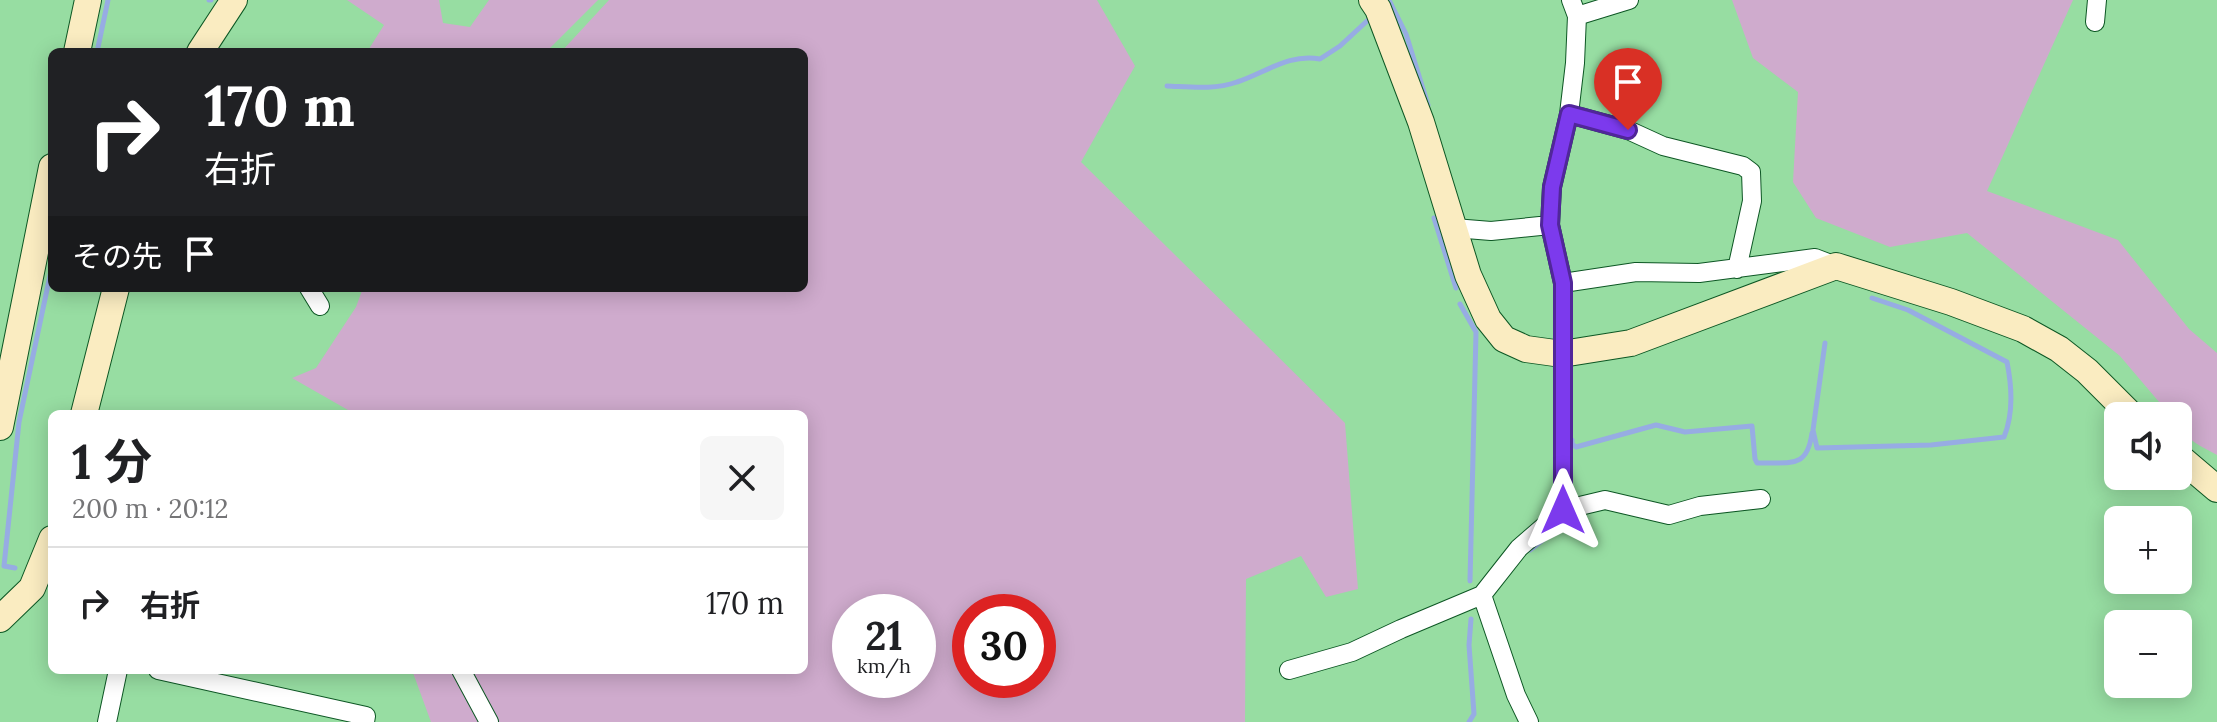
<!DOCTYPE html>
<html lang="ja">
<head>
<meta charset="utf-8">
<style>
  :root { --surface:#fff; --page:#f6f6f6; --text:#202124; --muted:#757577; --line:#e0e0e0 }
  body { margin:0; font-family:Lora,"Noto Sans JP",serif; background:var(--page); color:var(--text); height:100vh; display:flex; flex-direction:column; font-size:30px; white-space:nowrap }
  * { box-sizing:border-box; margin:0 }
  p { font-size:26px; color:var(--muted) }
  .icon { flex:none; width:44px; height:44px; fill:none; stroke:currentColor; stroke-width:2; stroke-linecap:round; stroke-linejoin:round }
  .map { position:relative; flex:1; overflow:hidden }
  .drawer { position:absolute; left:48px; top:410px; width:760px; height:264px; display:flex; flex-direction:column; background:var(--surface); border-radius:12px; box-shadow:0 4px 20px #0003 }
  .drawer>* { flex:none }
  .banner { position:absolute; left:48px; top:48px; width:760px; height:244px; border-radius:12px; box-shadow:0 4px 20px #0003; background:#202124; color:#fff; overflow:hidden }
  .tools { position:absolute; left:2104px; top:402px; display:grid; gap:16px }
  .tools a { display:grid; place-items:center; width:88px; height:88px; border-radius:12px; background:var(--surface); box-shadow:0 4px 20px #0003; font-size:40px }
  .speed { position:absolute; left:832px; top:594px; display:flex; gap:16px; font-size:40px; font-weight:700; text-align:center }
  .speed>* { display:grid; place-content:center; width:104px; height:104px; border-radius:50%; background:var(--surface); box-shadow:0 4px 20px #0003; line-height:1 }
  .speed small { font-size:20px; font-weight:400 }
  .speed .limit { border:12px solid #d22; background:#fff; color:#111 }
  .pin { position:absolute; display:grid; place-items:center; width:68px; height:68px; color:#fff; margin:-82px -34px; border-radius:50% 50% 50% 0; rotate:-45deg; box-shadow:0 0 8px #0007 }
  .pin .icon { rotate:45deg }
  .me { position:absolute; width:88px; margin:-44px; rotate:0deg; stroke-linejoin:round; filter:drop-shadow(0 0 6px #0008) }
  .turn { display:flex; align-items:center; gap:28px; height:168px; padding:0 24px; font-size:36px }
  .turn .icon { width:104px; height:104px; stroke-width:2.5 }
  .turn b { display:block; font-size:56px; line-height:68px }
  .then { display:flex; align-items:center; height:76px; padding:0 24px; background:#0003; gap:16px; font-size:30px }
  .round { display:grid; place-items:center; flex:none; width:84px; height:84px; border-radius:12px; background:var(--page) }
  .summary { display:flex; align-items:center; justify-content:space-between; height:136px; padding:0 24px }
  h1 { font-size:48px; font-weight:700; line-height:60px }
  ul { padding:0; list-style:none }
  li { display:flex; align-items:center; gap:24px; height:112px; padding:0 24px; border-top:2px solid var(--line) }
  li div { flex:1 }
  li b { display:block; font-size:30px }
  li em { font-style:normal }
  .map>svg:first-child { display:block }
  .green { fill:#cfabcd; fill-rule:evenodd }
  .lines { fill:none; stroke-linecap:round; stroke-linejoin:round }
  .stream { stroke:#97ace3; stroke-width:5 }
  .street-casing { stroke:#0d5724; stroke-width:20 }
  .secondary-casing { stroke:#0d5724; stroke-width:28 }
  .street { stroke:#fff; stroke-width:18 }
  .secondary { stroke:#faecc1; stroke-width:26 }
  .route-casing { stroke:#51269a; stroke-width:20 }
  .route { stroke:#7c3aed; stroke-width:14 }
</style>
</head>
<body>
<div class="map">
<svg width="2217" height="722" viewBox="0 0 2217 722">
  <rect width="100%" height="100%" fill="#97dda2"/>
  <path class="green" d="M347 0H439L443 23 470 27 489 0H598L546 52H367L384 25Z
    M609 0H1097L1135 66 1081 162 1345 423 1358 589 1326 597 1301 556 1246 579 1245 722H431L412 670H804V414H355L292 378 316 368 356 307 363 288H804V52H561ZM850 612H918V680H850ZM970 612H1038V680H970Z
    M1732 0H2073L1987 191 2118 240 2189 329 2217 353V455C2201 446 2178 437 2178 416H2171L2120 356 1967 233 1890 247 1816 218 1793 182 1798 92 1753 58Z"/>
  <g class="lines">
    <path class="stream" d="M209 0H211
      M1389 0 1406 34 1428 105
      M97 52 108 0
      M1167 86C1191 87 1214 90 1237 82 1265 73 1289 53 1320 59L1340 46 1367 21
      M1434 218 1456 288
      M1460 304 1476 332 1470 581
      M1825 343 1813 430 1817 448 1931 445 2004 437C2014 413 2012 387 2007 362L1908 310 1872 298
      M1572 440V444L1576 447 1656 425 1685 432 1752 426 1755 459 1757 463H1761C1791 462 1807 469 1812 433
      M1530 550 1572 517
      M15 568 4 566 19 422 52 266
      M1469 722 1474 714 1469 645 1471 619"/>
    <g class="street-casing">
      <path id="street" d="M1577 16 1629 0
        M2095 22 2097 0
        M1569 114 1628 130 1663 146 1743 166 1751 172 1752 201 1737 269
        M1454 228 1491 231 1550 225
        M1563 283 1636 272 1699 273 1815 258 1836 266
        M309 288 320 306
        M1563 510 1605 500 1669 515 1700 506 1761 499
        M1482 595 1516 695 1529 722
        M158 670 366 716 365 722
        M461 670 489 722
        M1289 670 1352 652 1401 629 1482 595 1519 548 1563 510V283L1550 225 1552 187 1569 114 1575 63 1577 16 1571 0
        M107 722 118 670"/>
    </g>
    <g class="secondary-casing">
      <path id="secondary" d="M1372 0 1378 9 1421 122 1468 275 1488 319 1504 339 1526 349 1562 354 1631 343 1836 266 1951 302 2023 329 2059 349 2087 371 2132 416
        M77 52 88 0
        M200 52 234 0
        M84 414 116 288
        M0 427 52 167
        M2178 456 2217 489
        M0 619 32 588 52 539"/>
    </g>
    <use href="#street" class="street"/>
    <use href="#secondary" class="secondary"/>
  </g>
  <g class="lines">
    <g class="route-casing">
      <path id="route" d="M1563 510V283L1550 225 1552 187 1569 114 1628 130"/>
    </g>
    <use href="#route" class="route"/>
  </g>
</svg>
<div class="tools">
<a><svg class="icon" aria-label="sound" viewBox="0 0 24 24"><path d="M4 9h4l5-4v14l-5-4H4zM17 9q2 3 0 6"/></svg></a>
<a>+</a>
<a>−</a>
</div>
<div class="speed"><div>21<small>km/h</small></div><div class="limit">30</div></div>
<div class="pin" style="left:1628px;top:130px;background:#d93025"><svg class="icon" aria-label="arrive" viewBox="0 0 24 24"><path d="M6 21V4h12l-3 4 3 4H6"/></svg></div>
<svg class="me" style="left:1563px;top:510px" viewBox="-20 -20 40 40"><path d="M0-17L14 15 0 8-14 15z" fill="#7c3aed" stroke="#fff" stroke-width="4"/></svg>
<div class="banner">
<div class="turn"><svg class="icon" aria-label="right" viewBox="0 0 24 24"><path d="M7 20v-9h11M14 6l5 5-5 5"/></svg><div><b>170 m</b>右折</div></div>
<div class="then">その先<svg class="icon" aria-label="arrive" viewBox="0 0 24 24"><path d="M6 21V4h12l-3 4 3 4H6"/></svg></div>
</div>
<section class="drawer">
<div class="summary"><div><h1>1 分</h1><p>200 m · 20:12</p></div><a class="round"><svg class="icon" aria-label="close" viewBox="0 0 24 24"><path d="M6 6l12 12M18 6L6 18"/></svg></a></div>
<ul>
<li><svg class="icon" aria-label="right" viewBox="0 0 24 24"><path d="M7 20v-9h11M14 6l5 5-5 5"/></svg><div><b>右折</b></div><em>170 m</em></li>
</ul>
</section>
</div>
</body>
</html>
